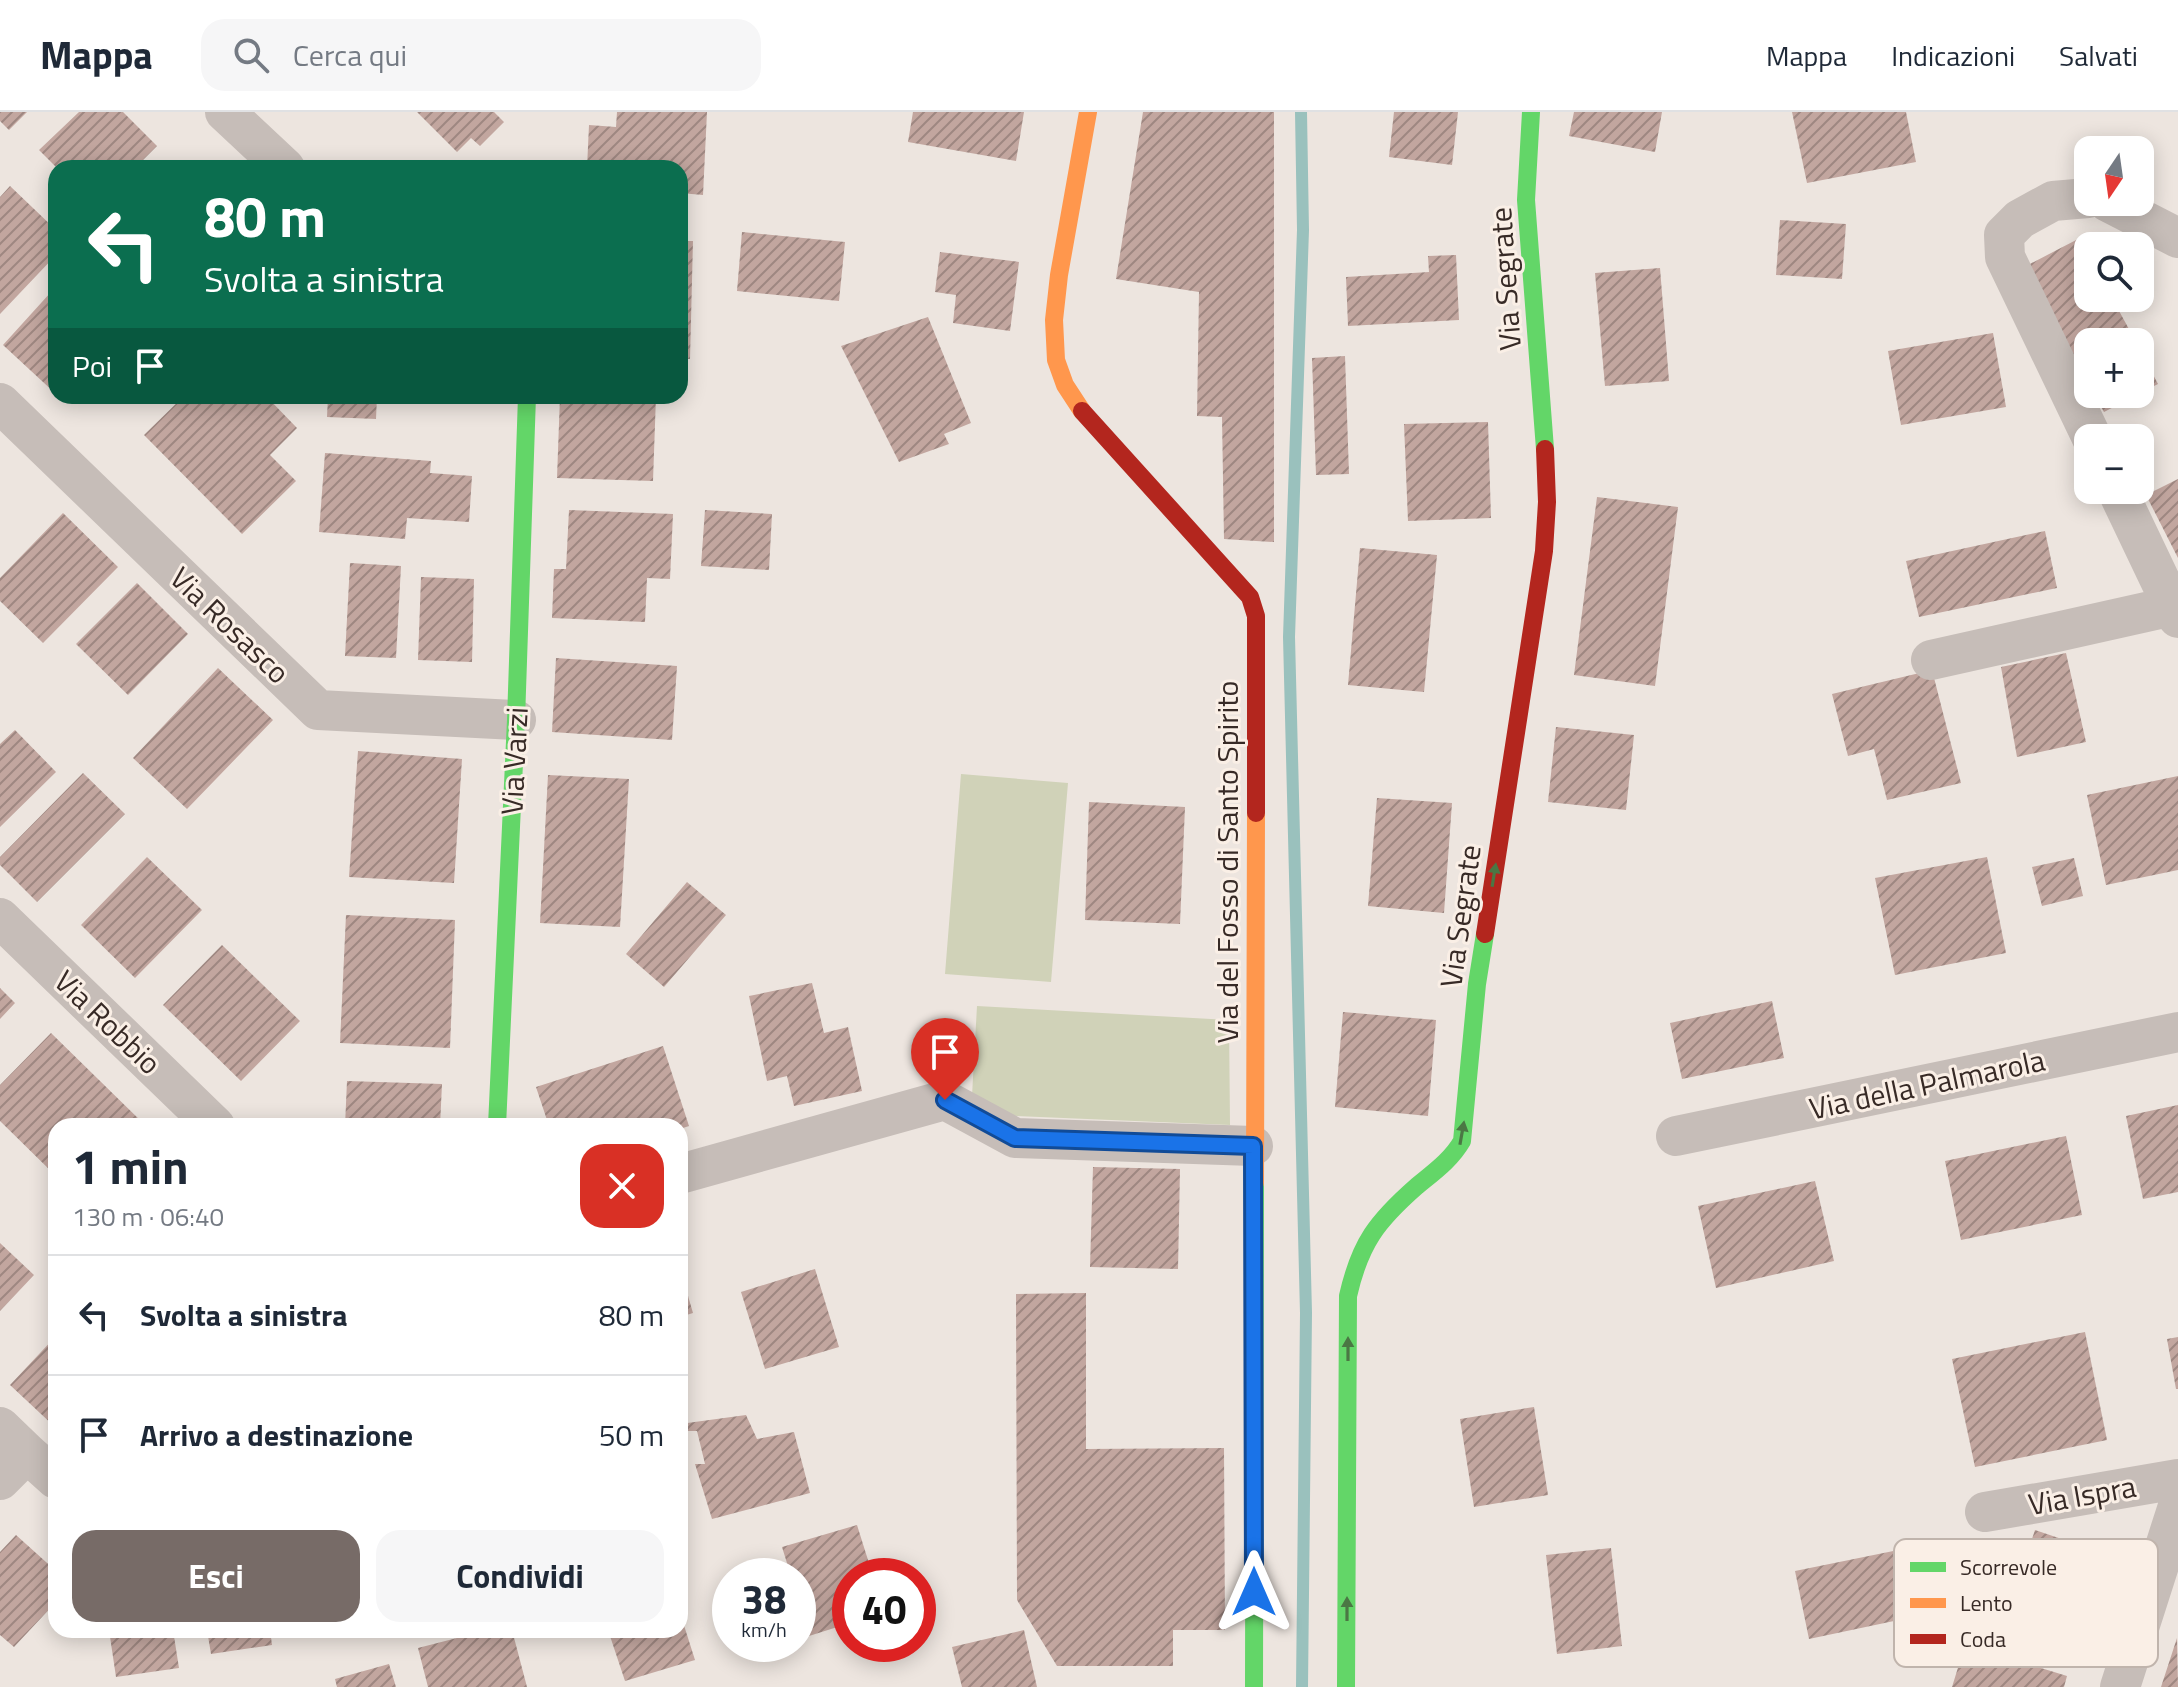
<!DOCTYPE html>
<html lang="it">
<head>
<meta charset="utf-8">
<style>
  :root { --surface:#fff; --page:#f6f6f7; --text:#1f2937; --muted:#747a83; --line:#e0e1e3; --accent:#776b67 }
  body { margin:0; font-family:"Titillium Web",sans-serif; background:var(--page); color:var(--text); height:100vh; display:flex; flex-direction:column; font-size:30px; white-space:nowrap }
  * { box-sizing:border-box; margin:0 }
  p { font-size:26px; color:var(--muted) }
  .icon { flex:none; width:44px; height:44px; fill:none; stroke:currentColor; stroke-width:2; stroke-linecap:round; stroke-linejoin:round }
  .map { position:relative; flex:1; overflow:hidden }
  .side { position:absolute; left:48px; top:1006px; width:640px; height:520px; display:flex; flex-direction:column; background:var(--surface); border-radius:24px; box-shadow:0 4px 20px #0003 }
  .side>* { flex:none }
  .banner { position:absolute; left:48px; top:48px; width:640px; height:244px; border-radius:24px; box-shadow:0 4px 20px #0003; background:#0b6e4f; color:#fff; overflow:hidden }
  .needle { width:52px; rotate:193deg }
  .controls { position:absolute; left:2074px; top:24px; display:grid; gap:16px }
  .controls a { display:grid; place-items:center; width:80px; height:80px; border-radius:16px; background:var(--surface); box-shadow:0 4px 20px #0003; font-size:40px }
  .speed { position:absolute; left:712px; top:1446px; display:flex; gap:16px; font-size:40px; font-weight:700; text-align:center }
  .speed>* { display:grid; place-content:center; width:104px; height:104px; border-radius:50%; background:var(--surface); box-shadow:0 4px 20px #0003; line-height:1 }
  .speed small { font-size:20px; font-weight:400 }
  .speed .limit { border:12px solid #d22; background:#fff; color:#111 }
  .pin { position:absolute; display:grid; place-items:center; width:68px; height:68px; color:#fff; margin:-82px -34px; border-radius:50% 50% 50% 0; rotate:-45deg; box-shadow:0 0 8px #0007 }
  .pin .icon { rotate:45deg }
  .me { position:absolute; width:88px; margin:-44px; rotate:0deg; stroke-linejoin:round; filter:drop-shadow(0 0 6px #0008) }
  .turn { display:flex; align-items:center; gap:28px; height:168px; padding:0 24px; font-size:36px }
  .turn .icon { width:104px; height:104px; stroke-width:2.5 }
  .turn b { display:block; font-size:56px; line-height:68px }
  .then { display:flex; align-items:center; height:76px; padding:0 24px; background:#0003; gap:16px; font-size:30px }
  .round { display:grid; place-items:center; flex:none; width:84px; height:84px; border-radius:24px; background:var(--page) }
  .headline { display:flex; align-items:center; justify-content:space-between; height:136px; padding:0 24px }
  h1 { font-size:48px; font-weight:700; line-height:60px }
  .cta { display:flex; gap:16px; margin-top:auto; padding:16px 24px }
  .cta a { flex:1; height:92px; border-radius:24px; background:var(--accent); color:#fff; font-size:32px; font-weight:700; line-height:92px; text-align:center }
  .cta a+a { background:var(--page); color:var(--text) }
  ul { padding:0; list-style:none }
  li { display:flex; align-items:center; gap:24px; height:120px; padding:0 24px; border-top:2px solid var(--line) }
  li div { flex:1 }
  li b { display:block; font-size:30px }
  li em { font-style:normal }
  header { display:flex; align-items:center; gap:48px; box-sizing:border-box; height:112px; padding:0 40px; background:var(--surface); border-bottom:2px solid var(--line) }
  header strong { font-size:38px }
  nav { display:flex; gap:44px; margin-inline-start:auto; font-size:28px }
  .search { width:560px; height:72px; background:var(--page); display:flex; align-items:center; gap:20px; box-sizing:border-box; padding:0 28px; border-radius:24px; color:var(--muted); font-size:30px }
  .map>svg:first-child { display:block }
  .green { fill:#d0d2b8 }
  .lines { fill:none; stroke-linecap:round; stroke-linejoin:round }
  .stream { stroke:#9ac1bd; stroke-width:12 }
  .building { fill:url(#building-hatch) }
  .street { stroke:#c6bdb8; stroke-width:40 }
  .fast { stroke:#63d668; stroke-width:18 }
  .slow { stroke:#ff974d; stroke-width:18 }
  .jam { stroke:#b3261e; stroke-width:18 }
  .oneway { fill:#4b7744 }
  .route-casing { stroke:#114b97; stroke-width:20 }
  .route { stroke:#1a73e8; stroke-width:14 }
  .labels { text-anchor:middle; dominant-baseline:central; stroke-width:6; stroke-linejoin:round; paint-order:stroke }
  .street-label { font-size:30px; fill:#372a26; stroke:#faefe6 }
  .key { fill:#faefe6; stroke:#c0b4ac; stroke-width:2 }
  .key-label { font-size:22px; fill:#372a26 }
</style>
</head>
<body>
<header>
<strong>Mappa</strong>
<div class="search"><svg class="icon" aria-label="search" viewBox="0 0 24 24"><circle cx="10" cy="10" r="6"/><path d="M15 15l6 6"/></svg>Cerca qui</div>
<nav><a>Mappa</a><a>Indicazioni</a><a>Salvati</a></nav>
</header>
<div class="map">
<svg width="2178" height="1575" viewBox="0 0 2178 1575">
  <defs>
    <pattern id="building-hatch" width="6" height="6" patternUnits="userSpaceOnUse" patternTransform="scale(2)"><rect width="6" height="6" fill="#c2a69f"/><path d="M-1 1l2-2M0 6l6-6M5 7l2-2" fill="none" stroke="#9e8781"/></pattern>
  </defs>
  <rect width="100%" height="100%" fill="#ede5df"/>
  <path class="green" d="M961 662 1068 671 1051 870 945 862Z
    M977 894 1229 908 1230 1013 971 1002Z"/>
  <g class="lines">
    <path class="stream" d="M1301 0 1303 118 1289 525 1306 1201 1302 1575"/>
  </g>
  <path class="building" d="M0 0H27L9 18 0 9Z
    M79 0H123L157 34 135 56H57L39 38Z
    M417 0H494L504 10 480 34 471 26 457 40Z
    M617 0H707L703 83 680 81V56H587L589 13 616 15Z
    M913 0H1024L1016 49 908 30Z
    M1143 0H1274V430L1224 427 1222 305 1197 304 1199 180 1116 167Z
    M1394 0H1458L1452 53 1389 45Z
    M1574 0H1662L1655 40 1569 24Z
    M1792 0H1906L1916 50 1807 71Z
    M10 74 56 118V143L0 202V85Z
    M1780 108 1846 112 1842 167 1776 163Z
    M742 120 845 130 839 189 737 179Z
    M2080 126 2088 141V186H2112L2136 230H2088V271L2026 154Z
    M680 129H693L690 247H680Z
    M940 140 1019 150 1010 219 953 211 956 183 935 180Z
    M1456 143 1459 208 1348 214 1346 165 1429 160 1428 144Z
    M1660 156 1669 269 1605 274 1595 161Z
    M51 180 56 185V282L3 233Z
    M928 205 971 311 944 322 949 332 899 350 841 234Z
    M1993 221 2006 295 1901 313 1888 239Z
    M2140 238 2158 272 2140 281Z
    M1345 244 1349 362 1316 363 1312 246Z
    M2094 282H2139L2104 300Z
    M184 284H199L204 289 210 284H266L297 316 270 343 296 369 242 422 144 323Z
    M328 284H377L376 307 327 305Z
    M560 284H656L653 369 557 366Z
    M1488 310 1491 406 1408 409 1404 312Z
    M325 341 431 349 430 361 472 364 469 410 407 406 405 427 319 420Z
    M2178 367V446L2146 383Z
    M1597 385 1678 395 1655 574 1574 563Z
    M569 398 673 402 670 467 647 466 645 510 552 506 554 457H566Z
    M705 398 772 402 769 458 701 454Z
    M63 401 118 455 43 531 0 489V466Z
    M2045 419 2057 476 1919 505 1906 449Z
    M1360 436 1437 443 1424 580 1348 573Z
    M350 451 401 454 396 546 345 544Z
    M421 465 474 467 472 550 418 548Z
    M137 471 188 522 128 583 76 532Z
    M2066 541 2086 630 2017 645 2001 555Z
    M556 546 677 554 672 628 552 620Z
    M218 556 273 608 187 697 133 646Z
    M1932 558 1961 671 1887 688 1874 637 1848 644 1832 582Z
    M1556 615 1634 623 1626 698 1548 690Z
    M15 618 56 660 0 715V632Z
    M358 639 462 647 454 771 349 765Z
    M83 661 125 702 37 790 0 753V745Z
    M548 663 629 667 620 815 540 811Z
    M2178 664V758L2106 773 2087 683Z
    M1377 686 1452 691 1444 801 1368 794Z
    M1089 690 1185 695 1180 812 1085 808Z
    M147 745 202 798 135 866 81 813Z
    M1987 745 2006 841 1895 863 1875 766Z
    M2074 746 2083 784 2042 794 2032 755Z
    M687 770 726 803 664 875 626 842Z
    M346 803 455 808 450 936 340 931Z
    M222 833 300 909 241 969 163 893Z
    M812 871 824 921 848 915 862 979 794 994 787 964 767 969 749 884Z
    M0 876 15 891 0 907Z
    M1772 889 1784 946 1682 967 1670 911Z
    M1343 900 1436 908 1428 1004 1335 995Z
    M51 921 146 1014H56V1064L0 1009V973Z
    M663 934 689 1014 680 1017V1014H549L536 975Z
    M347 969 442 972 440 1014H345Z
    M2178 993V1080L2143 1087 2126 1004Z
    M2066 1024 2082 1103 1961 1128 1945 1049Z
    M1093 1055 1180 1057 1178 1157 1090 1155Z
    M1815 1069 1834 1149 1716 1176 1698 1094Z
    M0 1131 34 1163 0 1199Z
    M815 1157 839 1235 765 1257 741 1180Z
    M681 1160 693 1201 680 1205V1161Z
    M1086 1181V1337L1224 1336 1225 1518H1173V1554H1057L1017 1488 1016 1182Z
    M2085 1220 2107 1328 1975 1355 1952 1247Z
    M56 1224V1316L10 1273Z
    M2178 1225V1277H2176L2167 1227Z
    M1534 1295 1548 1383 1474 1395 1460 1307Z
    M746 1303 757 1327 794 1320 810 1381 712 1407 695 1352H705L697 1319H680V1312Z
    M857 1413 873 1464H850V1511L809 1524 798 1487V1464H791L782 1435Z
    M2035 1418 2112 1444 2086 1521 2009 1495Z
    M16 1423 56 1459V1490L14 1535 0 1523V1440Z
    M1913 1435 1927 1502 1809 1527 1795 1459Z
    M1611 1436 1622 1534 1557 1542 1546 1443Z
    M681 1504 695 1548 625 1569 608 1518H680Z
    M109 1518H173L179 1556 116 1565Z
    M207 1518H270L272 1533 211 1542Z
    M488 1518H512L527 1575H428L418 1536Z
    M1024 1518 1037 1575H962L952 1535Z
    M2177 1526 2178 1575H2161Z
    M1965 1533 2067 1564 2064 1575H1952Z
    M389 1552 396 1575H337L335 1567Z"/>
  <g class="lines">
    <path class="street" d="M225 0 285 56
      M2088 86 2053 89 2020 107 2004 123 2005 145 2092 326
      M2108 90 2178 126
      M0 291 318 598 516 608
      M2117 378 2178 506
      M1931 548 2173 494
      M0 806 215 1014
      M1676 1024 2178 920
      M680 1062 945 988 1015 1026 1253 1034
      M0 1315 27 1341
      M0 1368 27 1341 56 1367
      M1985 1400 2178 1367
      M2120 1575 2178 1394"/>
    <path class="fast" d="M1531 0 1526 88 1545 337
      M497 1014 516 608 527 284
      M1254 1575 1255 1071
      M1346 1575 1348 1184C1360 1131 1377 1109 1417 1074 1434 1060 1451 1048 1462 1029L1477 872 1485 822"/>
    <path class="slow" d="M1082 299 1065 273 1056 248 1054 208 1059 163 1088 0
      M1255 1071 1256 701"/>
    <path class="jam" d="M1082 299 1250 485 1256 504V701
      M1485 822 1544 439 1547 390 1545 337"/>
  </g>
  <defs><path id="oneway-solid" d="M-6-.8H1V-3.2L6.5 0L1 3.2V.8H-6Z" transform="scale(2)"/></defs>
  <g class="oneway">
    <use href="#oneway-solid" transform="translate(1494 763) rotate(-81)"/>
    <use href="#oneway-solid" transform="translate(1462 1021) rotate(-80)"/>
    <use href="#oneway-solid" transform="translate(1348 1237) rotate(-90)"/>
    <use href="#oneway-solid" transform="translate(1347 1497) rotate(-90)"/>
  </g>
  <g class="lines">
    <g class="route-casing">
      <path id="route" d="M945 988 1015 1026 1253 1034 1254 1480"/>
    </g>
    <use href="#route" class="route"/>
  </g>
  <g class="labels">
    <g class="street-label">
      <text transform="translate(1505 167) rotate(-94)">Via Segrate</text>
      <text transform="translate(230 513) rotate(44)">Via Rosasco</text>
      <text transform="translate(514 649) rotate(-87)">Via Varzi</text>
      <text transform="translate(1227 750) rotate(-90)">Via del Fosso di Santo Spirito</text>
      <text transform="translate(1460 804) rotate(-82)">Via Segrate</text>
      <text transform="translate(108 910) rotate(44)">Via Robbio</text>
      <text transform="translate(1927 972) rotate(-12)">Via della Palmarola</text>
      <text transform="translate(2082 1383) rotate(-10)">Via Ispra</text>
    </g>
  </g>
  <rect x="1894" y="1427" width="264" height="128" rx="12" class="key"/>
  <rect x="1910" y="1450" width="36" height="10" fill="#63d668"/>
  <rect x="1910" y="1486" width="36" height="10" fill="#ff974d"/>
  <rect x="1910" y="1522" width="36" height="10" fill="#b3261e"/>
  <g class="key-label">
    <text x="1960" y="1463">Scorrevole</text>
    <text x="1960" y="1499">Lento</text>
    <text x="1960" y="1535">Coda</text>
  </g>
</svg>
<div class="controls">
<a><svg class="needle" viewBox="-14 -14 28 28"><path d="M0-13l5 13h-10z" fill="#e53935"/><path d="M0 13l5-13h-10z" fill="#747a83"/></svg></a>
<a><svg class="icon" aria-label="search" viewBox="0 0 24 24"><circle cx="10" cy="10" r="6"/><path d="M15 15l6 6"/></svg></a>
<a>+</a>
<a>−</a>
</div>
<div class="speed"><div>38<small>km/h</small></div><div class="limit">40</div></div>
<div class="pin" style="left:945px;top:988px;background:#d93025"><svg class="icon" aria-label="arrive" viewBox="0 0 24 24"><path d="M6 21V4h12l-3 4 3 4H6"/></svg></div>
<svg class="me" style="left:1254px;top:1480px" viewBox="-20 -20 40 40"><path d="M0-17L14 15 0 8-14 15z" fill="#1a73e8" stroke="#fff" stroke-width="4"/></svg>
<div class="banner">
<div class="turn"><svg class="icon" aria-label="left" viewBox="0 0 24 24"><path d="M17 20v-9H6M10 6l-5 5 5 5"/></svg><div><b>80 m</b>Svolta a sinistra</div></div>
<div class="then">Poi<svg class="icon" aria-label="arrive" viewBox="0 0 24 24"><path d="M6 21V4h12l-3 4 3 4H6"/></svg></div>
</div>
<section class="side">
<div class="headline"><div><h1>1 min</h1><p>130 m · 06:40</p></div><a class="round" style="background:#d93025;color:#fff"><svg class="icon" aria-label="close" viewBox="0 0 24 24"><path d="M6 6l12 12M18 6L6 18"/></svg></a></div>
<ul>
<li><svg class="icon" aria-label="left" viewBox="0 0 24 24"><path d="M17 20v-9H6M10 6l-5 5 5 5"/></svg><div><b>Svolta a sinistra</b></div><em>80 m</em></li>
<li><svg class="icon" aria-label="arrive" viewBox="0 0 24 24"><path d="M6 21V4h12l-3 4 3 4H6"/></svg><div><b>Arrivo a destinazione</b></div><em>50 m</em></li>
</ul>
<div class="cta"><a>Esci</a><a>Condividi</a></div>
</section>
</div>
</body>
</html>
